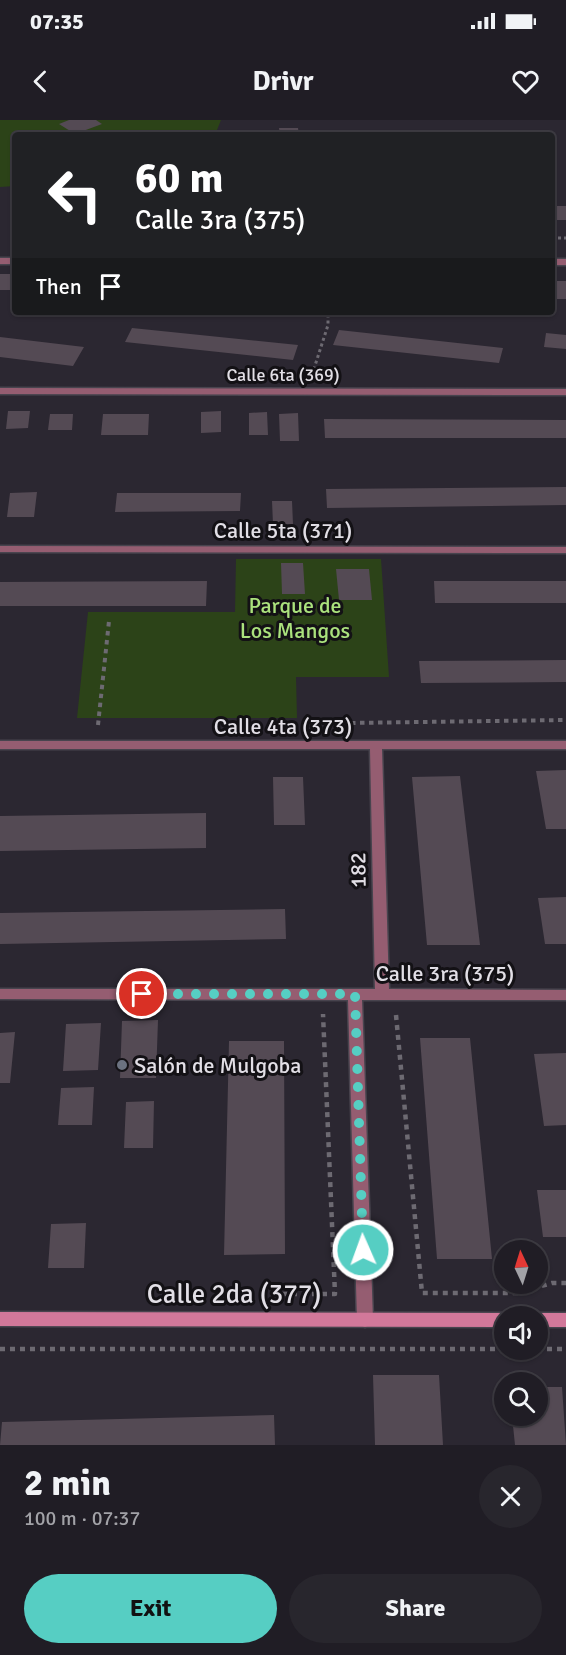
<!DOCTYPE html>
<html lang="en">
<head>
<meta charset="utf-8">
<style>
  :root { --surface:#201d25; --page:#28262d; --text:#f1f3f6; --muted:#a2a2a7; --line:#3d3b42; --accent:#56cec3 }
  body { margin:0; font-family:Signika,sans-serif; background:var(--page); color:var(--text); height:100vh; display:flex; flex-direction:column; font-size:22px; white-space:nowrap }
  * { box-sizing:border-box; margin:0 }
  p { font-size:20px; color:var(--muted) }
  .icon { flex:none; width:33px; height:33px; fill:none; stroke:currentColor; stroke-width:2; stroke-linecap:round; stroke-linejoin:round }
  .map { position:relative; height:1325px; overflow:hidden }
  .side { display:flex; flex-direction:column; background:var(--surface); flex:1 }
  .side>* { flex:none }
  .hud { position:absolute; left:12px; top:12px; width:543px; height:183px; border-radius:6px; box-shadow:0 2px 4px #0004,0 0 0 2px var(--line); background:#202124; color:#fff; overflow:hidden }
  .needle { width:39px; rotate:356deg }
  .tools { position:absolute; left:494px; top:1120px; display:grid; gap:12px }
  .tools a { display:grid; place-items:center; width:54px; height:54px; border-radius:50%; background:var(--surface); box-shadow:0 2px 4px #0004,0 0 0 2px var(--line); font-size:30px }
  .pin { position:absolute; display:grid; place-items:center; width:51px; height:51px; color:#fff; margin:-26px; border:3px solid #fff; border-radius:50%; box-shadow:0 2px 6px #0007 }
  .me { position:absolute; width:66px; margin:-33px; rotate:358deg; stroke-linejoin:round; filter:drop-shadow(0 0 4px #0008) }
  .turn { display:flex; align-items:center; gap:21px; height:126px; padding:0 24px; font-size:27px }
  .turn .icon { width:78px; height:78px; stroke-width:2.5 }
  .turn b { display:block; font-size:42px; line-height:51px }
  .then { display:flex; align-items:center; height:57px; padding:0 24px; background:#0003; gap:12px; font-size:22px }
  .round { display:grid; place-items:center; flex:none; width:63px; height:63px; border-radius:32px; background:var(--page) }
  .head { display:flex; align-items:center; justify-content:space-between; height:102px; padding:0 24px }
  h1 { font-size:36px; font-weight:700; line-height:45px }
  .cta { display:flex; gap:12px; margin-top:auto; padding:12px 24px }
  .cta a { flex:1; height:69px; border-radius:36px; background:var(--accent); color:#111; font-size:24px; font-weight:700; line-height:69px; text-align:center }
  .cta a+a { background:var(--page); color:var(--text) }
  .status { display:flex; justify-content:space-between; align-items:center; height:42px; padding:0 30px; background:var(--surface); direction:ltr }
  .status svg { height:16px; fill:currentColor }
  header { display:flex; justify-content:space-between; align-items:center; height:78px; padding:0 24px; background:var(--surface); font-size:27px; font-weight:700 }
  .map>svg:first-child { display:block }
  .green { fill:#2c4318 }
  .building { fill:#544a54 }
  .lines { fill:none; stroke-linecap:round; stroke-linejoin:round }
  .street-casing { stroke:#48444e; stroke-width:3 }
  .secondary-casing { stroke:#48444e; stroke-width:3 }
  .path-far2 { stroke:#6d6a72; stroke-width:3; stroke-dasharray:3 3; stroke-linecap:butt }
  .path-far1 { stroke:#6d6a72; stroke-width:4; stroke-dasharray:4.5 4.5; stroke-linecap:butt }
  .path { stroke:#6d6a72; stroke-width:4.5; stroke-dasharray:5 5; stroke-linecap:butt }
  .street { fill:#955d71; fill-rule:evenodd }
  .secondary { fill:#d2789a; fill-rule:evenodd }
  .route { stroke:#56cec3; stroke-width:10; stroke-dasharray:0 18 }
  .worship-dot { fill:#6b7280; stroke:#131115; stroke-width:2 }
  .labels { text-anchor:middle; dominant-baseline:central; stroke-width:6; stroke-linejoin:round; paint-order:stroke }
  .far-street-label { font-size:18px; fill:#e2dfe6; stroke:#131115 }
  .street-label { font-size:22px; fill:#e2dfe6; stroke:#131115 }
  .park-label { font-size:22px; fill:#abe27d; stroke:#131115 }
  .poi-label { font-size:22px; fill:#e2dfe6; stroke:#131115; text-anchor:start }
  .near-street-label { font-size:27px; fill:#e2dfe6; stroke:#131115 }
</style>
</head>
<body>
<div class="status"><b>07:35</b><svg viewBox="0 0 49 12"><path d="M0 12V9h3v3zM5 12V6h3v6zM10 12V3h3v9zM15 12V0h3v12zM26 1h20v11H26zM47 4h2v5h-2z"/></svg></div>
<header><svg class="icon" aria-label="back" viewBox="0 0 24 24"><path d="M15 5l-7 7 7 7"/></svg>Drivr<svg class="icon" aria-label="heart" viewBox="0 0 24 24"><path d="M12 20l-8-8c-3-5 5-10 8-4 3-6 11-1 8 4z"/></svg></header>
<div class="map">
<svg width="566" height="1325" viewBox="0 0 566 1325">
  <rect width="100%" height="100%" fill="#2b2731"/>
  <path class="green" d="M0 0H221L215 15H15V66L0 67Z
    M236 439H381L389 557H296L297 598H77L88 492H235Z"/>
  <path class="building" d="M69 0H96L102 4 75 14 59 4Z
    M279 8H298L299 15H280Z
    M552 86H566V100H552Z
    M0 154H15V170H0Z
    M552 161H566V179H552Z
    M132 208 298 225 293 240 125 222Z
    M339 210 503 228 499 243 333 225Z
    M546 213 566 215V229L544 227Z
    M0 217 84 227 73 246 0 237Z
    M8 291H30L28 308 6 309Z
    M221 291V312L201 313V292Z
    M267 292 268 315H249V293Z
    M298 293 299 321H280L279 294Z
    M50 294H73L72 310H48Z
    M103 294H149L148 315H101Z
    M324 299 566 300V318H325Z
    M566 367V385L327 388 326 369Z
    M37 372 34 397H7L10 373Z
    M117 373H241L240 391 115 392Z
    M272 381H292L293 404H273Z
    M281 443H303L305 474H282Z
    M336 449H369L372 480H339Z
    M207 461 206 486H0V462Z
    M434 461H566V483H435Z
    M566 540V562L421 563 419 541Z
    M566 650V709H546L536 651Z
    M460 656 480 825H427L412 657Z
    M273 657H303L305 705H274Z
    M206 693V728L0 731V696Z
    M566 777V824H545L538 778Z
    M285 789 286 819 0 824V793Z
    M158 900 156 958H120L122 901Z
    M101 903 98 950 63 951 66 904Z
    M15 912 10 963H0V913Z
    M420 918H470L492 1139H437Z
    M229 921H284L285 1134 224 1135Z
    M566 933V1005L544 1006 534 934Z
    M94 967 92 1005H58L61 968Z
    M154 981 153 1028H124L126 982Z
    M537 1070H566V1117H543Z
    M86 1103 84 1148H48L51 1104Z
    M373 1255H439L443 1325H375Z
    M537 1267H562L566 1325H515L512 1296H537Z
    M274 1295 275 1325H0L2 1302Z"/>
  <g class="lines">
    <g class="street-casing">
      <path id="street" d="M0 138H15V144H0Z
        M552 139H566V145H552Z
        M0 268 566 269V275L0 274Z
        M0 426 566 427V433L0 432Z
        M0 621H566V629H382L389 869 566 870V880H362L373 1200 370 1205 365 1207 360 1205 357 1200 348 880 0 879V869H375L370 629H0Z"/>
    </g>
    <g class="secondary-casing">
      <path id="secondary" d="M0 1192 504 1193 510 1197H504V1207L0 1206Z
        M537 1193H566V1207H537V1197H531Z"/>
    </g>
    <path class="path-far2" d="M552 118H566
      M312 255 328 205V192"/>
    <path class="path-far1" d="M351 603 566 600
      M98 605 109 501"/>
    <path class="path" d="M396 895 422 1173H517L552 1163H566
      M272 1174H335L323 894
      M0 1229H504
      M537 1229H566"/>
    <use href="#street" class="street"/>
    <use href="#secondary" class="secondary"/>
  </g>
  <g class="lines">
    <path class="route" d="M142 874H355L363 1130"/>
  </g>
  <circle class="worship-dot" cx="122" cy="945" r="6"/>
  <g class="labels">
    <g class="far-street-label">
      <text x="283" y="255">Calle 6ta (369)</text>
    </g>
    <g class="street-label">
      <text x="283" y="410">Calle 5ta (371)</text>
      <text x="283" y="606">Calle 4ta (373)</text>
      <text transform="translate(358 750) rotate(-91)">182</text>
      <text x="445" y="853">Calle 3ra (375)</text>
    </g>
    <g class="park-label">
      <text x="295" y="485">Parque de<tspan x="295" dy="25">Los Mangos</tspan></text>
    </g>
    <g class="poi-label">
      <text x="134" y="945">Salón de Mulgoba</text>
    </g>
    <g class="near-street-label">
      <text x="234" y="1174">Calle 2da (377)</text>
    </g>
  </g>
</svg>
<div class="tools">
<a><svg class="needle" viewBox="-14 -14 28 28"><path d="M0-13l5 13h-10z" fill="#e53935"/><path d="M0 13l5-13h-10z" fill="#a2a2a7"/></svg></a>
<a><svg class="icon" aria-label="sound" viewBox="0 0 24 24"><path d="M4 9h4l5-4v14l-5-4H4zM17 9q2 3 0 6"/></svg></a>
<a><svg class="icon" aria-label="search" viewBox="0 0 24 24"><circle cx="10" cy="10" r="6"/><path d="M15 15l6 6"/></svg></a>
</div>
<div class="pin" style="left:142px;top:874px;background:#d93025"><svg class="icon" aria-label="arrive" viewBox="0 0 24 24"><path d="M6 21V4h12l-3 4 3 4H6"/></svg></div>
<svg class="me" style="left:363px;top:1130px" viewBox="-20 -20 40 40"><circle r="17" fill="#56cec3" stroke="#fff" stroke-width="3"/><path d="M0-11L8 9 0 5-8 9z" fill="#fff"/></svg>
<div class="hud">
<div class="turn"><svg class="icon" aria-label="left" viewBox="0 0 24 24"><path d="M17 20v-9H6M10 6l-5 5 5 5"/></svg><div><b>60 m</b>Calle 3ra (375)</div></div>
<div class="then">Then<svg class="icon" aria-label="arrive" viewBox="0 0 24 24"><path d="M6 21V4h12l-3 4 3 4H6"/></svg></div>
</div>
</div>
<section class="side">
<div class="head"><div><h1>2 min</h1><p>100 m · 07:37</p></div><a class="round"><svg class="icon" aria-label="close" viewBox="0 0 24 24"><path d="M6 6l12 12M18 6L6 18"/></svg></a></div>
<div class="cta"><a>Exit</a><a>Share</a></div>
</section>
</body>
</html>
